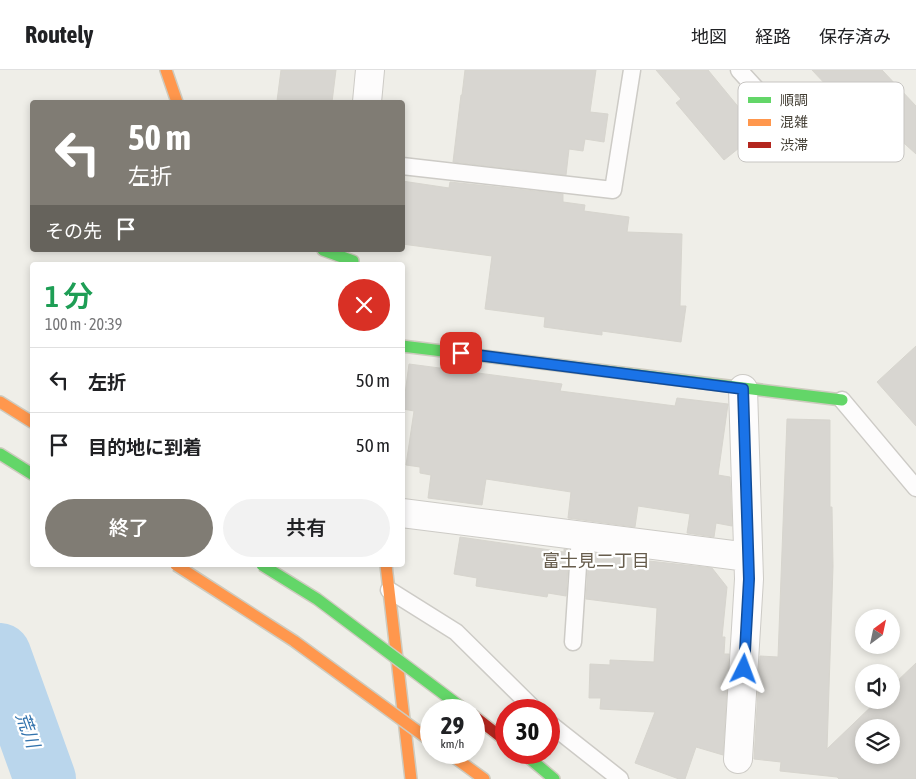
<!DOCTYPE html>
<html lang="ja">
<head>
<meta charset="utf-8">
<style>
  :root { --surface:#fff; --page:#f2f2f2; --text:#202124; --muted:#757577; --line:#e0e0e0; --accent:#807c74 }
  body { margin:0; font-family:"Asap Condensed","Noto Sans JP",sans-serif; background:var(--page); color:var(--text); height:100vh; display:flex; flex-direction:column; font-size:19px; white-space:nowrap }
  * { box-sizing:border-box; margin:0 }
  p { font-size:16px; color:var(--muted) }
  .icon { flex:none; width:28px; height:28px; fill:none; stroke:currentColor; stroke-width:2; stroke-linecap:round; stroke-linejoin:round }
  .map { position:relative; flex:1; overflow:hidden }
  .side { position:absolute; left:30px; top:192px; width:375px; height:305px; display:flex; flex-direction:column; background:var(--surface); border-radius:5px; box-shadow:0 2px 8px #0003 }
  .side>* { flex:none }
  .top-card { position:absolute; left:30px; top:30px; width:375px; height:152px; border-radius:5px; box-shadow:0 2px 8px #0003; background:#807c74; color:#fff; overflow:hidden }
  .needle { width:32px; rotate:33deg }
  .controls { position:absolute; left:855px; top:539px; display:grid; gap:10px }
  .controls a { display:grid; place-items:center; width:45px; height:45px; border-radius:50%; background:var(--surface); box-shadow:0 2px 8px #0003; font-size:25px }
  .speed { position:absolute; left:420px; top:629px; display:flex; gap:10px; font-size:25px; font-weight:700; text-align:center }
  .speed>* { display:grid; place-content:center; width:65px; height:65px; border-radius:50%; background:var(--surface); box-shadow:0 2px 8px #0003; line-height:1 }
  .speed small { font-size:12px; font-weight:400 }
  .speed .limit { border:8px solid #d22; background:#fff; color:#111 }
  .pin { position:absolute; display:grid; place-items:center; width:42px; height:42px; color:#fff; margin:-21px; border-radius:10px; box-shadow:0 2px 8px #0006 }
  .me { position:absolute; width:55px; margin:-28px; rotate:3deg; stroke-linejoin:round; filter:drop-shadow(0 0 4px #0008) }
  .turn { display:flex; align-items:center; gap:18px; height:105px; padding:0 15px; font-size:22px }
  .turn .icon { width:65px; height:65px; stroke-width:2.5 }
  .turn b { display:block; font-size:35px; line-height:42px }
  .then { display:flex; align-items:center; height:48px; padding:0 15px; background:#0003; gap:10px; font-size:19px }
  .round { display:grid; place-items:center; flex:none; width:52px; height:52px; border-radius:26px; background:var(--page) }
  .overview { display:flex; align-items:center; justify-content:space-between; height:85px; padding:0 15px }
  h1 { font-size:30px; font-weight:600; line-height:38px; color:#1e9e55 }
  .primary-button { display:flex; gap:10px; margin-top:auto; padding:10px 15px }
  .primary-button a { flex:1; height:58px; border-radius:30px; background:var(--accent); color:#fff; font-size:20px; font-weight:600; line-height:58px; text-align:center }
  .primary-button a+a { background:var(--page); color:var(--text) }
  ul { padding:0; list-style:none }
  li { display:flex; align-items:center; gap:15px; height:65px; padding:0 15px; border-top:1px solid var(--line) }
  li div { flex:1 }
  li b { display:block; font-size:19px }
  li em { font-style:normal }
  header { display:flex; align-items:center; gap:30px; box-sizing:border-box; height:70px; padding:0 25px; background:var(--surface); border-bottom:1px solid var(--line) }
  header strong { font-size:24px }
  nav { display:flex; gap:28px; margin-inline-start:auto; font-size:18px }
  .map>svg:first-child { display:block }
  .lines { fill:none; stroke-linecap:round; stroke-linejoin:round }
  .river { stroke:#bad6ec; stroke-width:62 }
  .building { fill:#d8d6d1; stroke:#d7d5ce; fill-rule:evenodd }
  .lane-casing { stroke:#cdcbc6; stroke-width:19 }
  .street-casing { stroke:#cdcbc6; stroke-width:30 }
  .fast-casing { stroke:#cecbbf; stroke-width:14 }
  .slow-casing { stroke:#cecbbf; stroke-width:14 }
  .jam-casing { stroke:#cecbbf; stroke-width:14 }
  .lane { stroke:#fdfcfc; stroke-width:16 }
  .street { stroke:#fdfcfc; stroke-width:28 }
  .fast { stroke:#63d668; stroke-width:11 }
  .slow { stroke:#ff974d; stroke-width:11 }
  .jam { stroke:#b3261e; stroke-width:11 }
  .fast-bridge-casing { stroke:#cecbbf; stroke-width:14; stroke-linecap:butt }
  .slow-bridge-casing { stroke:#cecbbf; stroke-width:14; stroke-linecap:butt }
  .fast-bridge { stroke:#63d668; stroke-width:11 }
  .slow-bridge { stroke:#ff974d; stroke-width:11 }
  .route-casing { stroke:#114b97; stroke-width:12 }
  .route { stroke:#1a73e8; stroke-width:9 }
  .labels { text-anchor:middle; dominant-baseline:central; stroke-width:4.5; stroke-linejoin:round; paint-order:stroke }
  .neighbourhood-label { font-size:18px; fill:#675d4d; stroke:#fff }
  .water-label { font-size:18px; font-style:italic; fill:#3273ad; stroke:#fff }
  .key { fill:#fff; stroke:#c7c5c2; stroke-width:1 }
  .key-label { font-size:14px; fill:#443f35 }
</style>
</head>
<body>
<header>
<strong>Routely</strong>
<nav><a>地図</a><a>経路</a><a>保存済み</a></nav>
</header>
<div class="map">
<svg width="916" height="709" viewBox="0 0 916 709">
  <rect width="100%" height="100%" fill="#efeee8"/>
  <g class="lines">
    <path class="river" d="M0 584 45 709"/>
  </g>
  <path class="building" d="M281 0H336L332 32H291L277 31Z
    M465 0H596L590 42 608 44 604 72 585 69 583 81 569 79 566 105 453 92 461 25H462Z
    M656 0H708L759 62 724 90 676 33 681 29Z
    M812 0H882L916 36V84L885 56 874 66 868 59 864 63 825 21 829 18Z
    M402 111 449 118 450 112 563 124V132L585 135 584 141 629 147 627 162 682 164 680 236H686L681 272 602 261V265L544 257 545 247 485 239 492 186 402 174Z
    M916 276V356L877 312Z
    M409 294 562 314 560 321 675 336 677 328 728 334 718 405 730 407 732 456 716 453 714 467 687 463 690 444 638 436 635 457 568 448 571 422 486 409 482 435 428 428 431 405 420 403V397L406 395 414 341 403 339Z
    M787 349 830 350V437H832L833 496 827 679 878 630H891V617L916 593V709H839L837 707 780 701 781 692 754 689 760 586 778 587ZM864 658H891V685H864Z
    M460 467 564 482V479L569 480 566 526 548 523 547 527 476 516 477 508 454 504Z
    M589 483 631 488V489L712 498 727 517 722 567H725L724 584H729L723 685 696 677 685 709H679L635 693 655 642 600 639 601 628H589L590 594 610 595V590L654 592 657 538 586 529Z"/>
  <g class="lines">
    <g class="lane-casing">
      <path id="lane" d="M739 0 780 45
        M402 96 613 120 632 0
        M842 330 916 418
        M389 520 456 562 535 640
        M573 572 580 466
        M549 653 620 709"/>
    </g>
    <g class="street-casing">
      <path id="street" d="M367 32 370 0
        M402 443 748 487
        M738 689 749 509 743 319"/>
    </g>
    <g class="fast-casing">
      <path id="fast" d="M323 180 353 191V195
        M402 276 842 330
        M0 384 32 404
        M522 682 554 709"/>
    </g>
    <g class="slow-casing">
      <path id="slow" d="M166 0 177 32
        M0 332 32 352
        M386 495 411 709
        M447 682 484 709"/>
    </g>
    <g class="jam-casing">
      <path id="jam" d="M474 646 506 671"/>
    </g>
    <use href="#lane" class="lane"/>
    <use href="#street" class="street"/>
    <use href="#fast" class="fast"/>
    <use href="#slow" class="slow"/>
    <use href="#jam" class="jam"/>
    <g class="fast-bridge-casing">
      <path id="fast-bridge" d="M262 495 317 529 465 640"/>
    </g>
    <g class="slow-bridge-casing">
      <path id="slow-bridge" d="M176 495 294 571 431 671"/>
    </g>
    <use href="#fast-bridge" class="fast-bridge"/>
    <use href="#slow-bridge" class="slow-bridge"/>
  </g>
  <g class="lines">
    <g class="route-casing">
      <path id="route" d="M461 283 743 319 749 509 744 599"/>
    </g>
    <use href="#route" class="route"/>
  </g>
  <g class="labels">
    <g class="neighbourhood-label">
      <text x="596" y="490">富士見二丁目</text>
    </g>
    <g class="water-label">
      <text transform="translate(28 660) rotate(70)">荒川</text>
    </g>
  </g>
  <rect x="738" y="12" width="166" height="80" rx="8" class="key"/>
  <rect x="748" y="27" width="23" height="6" fill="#63d668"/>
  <rect x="748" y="49" width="23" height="7" fill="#ff974d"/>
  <rect x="748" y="72" width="23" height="6" fill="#b3261e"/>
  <g class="key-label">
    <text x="780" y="35">順調</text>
    <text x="780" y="57">混雑</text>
    <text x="780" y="80">渋滞</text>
  </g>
</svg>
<div class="controls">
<a><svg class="needle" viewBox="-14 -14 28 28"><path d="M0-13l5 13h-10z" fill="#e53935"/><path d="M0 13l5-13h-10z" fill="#757577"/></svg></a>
<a><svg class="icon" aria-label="sound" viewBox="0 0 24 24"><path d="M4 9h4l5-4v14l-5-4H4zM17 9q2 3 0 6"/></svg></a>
<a><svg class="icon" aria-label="layers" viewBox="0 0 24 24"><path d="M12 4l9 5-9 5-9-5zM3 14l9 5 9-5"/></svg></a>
</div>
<div class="speed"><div>29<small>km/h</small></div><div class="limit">30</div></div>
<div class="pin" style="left:461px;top:283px;background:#d93025"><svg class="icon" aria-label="arrive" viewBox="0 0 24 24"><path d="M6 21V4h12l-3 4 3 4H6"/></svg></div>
<svg class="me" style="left:744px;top:599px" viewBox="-20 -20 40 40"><path d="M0-17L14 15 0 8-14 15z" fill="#1a73e8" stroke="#fff" stroke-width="4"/></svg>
<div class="top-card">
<div class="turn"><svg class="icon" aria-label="left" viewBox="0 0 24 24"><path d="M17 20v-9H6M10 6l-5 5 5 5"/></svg><div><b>50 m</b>左折</div></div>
<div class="then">その先<svg class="icon" aria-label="arrive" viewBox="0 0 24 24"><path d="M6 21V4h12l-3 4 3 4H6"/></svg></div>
</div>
<section class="side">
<div class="overview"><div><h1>1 分</h1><p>100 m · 20:39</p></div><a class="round" style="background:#d93025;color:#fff"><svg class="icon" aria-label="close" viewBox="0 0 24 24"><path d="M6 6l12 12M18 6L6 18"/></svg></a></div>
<ul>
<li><svg class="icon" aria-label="left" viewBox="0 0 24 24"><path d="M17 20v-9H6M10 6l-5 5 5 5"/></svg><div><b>左折</b></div><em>50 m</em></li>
<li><svg class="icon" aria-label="arrive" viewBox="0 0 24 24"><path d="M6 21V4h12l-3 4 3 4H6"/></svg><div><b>目的地に到着</b></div><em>50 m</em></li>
</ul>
<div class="primary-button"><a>終了</a><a>共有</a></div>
</section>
</div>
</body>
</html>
